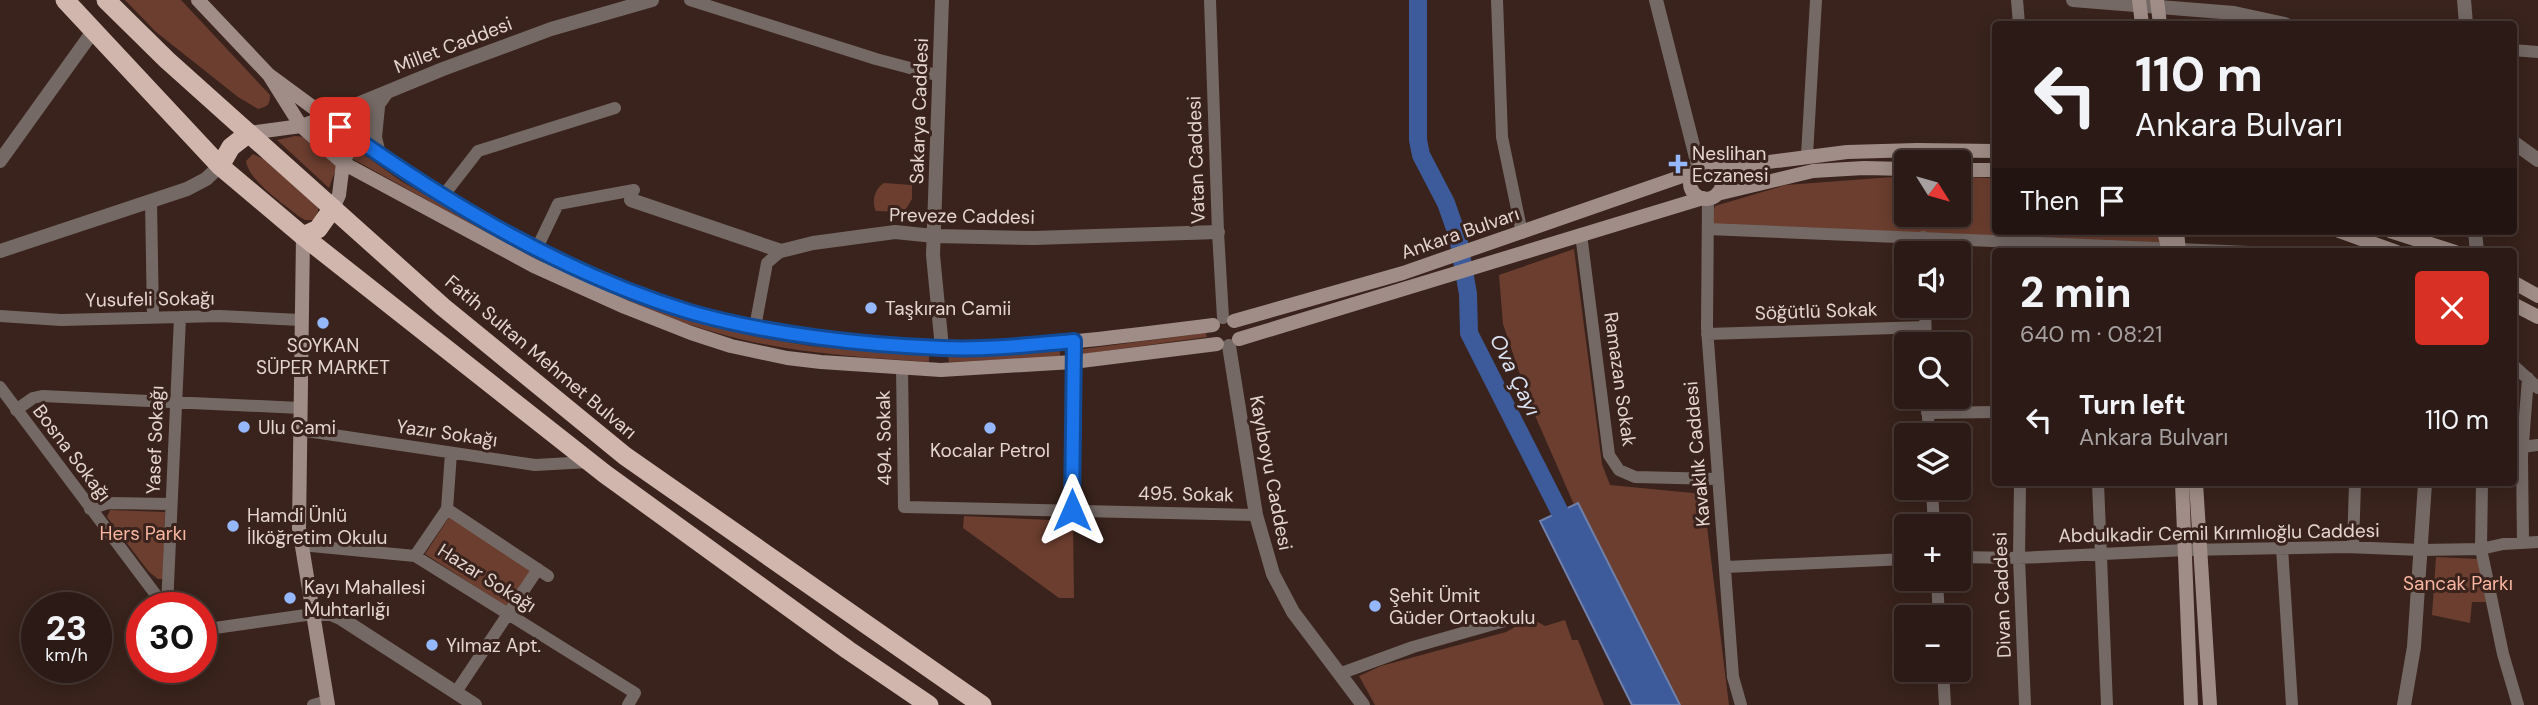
<!DOCTYPE html>
<html lang="en">
<head>
<meta charset="utf-8">
<style>
  :root { --surface:#2b1a15; --page:#33231e; --text:#f1f3f6; --muted:#a6a1a0; --line:#473834 }
  body { margin:0; font-family:"DM Sans",sans-serif; background:var(--page); color:var(--text); height:100vh; display:flex; flex-direction:column; font-size:26px; white-space:nowrap }
  * { box-sizing:border-box; margin:0 }
  p { font-size:23px; color:var(--muted) }
  .icon { flex:none; width:38px; height:38px; fill:none; stroke:currentColor; stroke-width:2; stroke-linecap:round; stroke-linejoin:round }
  .map { position:relative; flex:1; overflow:hidden }
  .side { position:absolute; left:1992px; top:248px; width:525px; height:238px; display:flex; flex-direction:column; background:var(--surface); border-radius:7px; box-shadow:0 4px 18px #0003,0 0 0 2px var(--line) }
  .side>* { flex:none }
  .banner { position:absolute; left:1992px; top:21px; width:525px; height:214px; border-radius:7px; box-shadow:0 4px 18px #0003,0 0 0 2px var(--line); background:#2b1a15; color:var(--text); overflow:hidden }
  .needle { width:46px; rotate:127deg }
  .buttons { position:absolute; left:1894px; top:150px; display:grid; gap:14px }
  .buttons a { display:grid; place-items:center; width:77px; height:77px; border-radius:7px; background:var(--surface); box-shadow:0 4px 18px #0003,0 0 0 2px var(--line); font-size:35px }
  .speed { position:absolute; left:21px; top:592px; display:flex; gap:14px; font-size:35px; font-weight:700; text-align:center }
  .speed>* { display:grid; place-content:center; width:91px; height:91px; border-radius:50%; background:var(--surface); box-shadow:0 4px 18px #0003,0 0 0 2px var(--line); line-height:1 }
  .speed small { font-size:18px; font-weight:400 }
  .speed .limit { border:10px solid #d22; background:#fff; color:#111 }
  .pin { position:absolute; display:grid; place-items:center; width:60px; height:60px; color:#fff; margin:-30px; border-radius:14px; box-shadow:0 4px 10px #0006 }
  .me { position:absolute; width:77px; margin:-38px; rotate:0deg; stroke-linejoin:round; filter:drop-shadow(0 0 5px #0008) }
  .turn { display:flex; align-items:center; gap:24px; height:147px; padding:0 28px; font-size:32px }
  .turn .icon { width:91px; height:91px; stroke-width:2.5 }
  .turn b { display:block; font-size:49px; line-height:60px }
  .then { display:flex; align-items:center; height:66px; padding:0 28px; background:#0003; gap:14px; font-size:26px }
  .round { display:grid; place-items:center; flex:none; width:74px; height:74px; border-radius:7px; background:var(--page) }
  .headline { display:flex; align-items:center; justify-content:space-between; height:119px; padding:0 28px }
  h1 { font-size:42px; font-weight:800; line-height:52px }
  ul { padding:0; list-style:none }
  li { display:flex; align-items:center; gap:21px; height:105px; padding:0 28px }
  li div { flex:1 }
  li b { display:block; font-size:26px }
  li em { font-style:normal }
  .map>svg:first-child { display:block }
  .green { fill:#6b3e2f }
  .water { fill:#3d5b9a; stroke:#6f80aa; stroke-width:2 }
  .lines { fill:none; stroke-linecap:round; stroke-linejoin:round }
  .river { stroke:#3d5b9a; stroke-width:18 }
  .minor { stroke:#756965; stroke-width:12 }
  .tertiary { stroke:#756965; stroke-width:14 }
  .secondary { stroke:#a08d87; stroke-width:14 }
  .trunk { stroke:#d0b6ad; stroke-width:19 }
  .route-casing { stroke:#114b97; stroke-width:18 }
  .route { stroke:#1a73e8; stroke-width:12 }
  .poi-dot { fill:#94b7fd; stroke:#39231c; stroke-width:2.5 }
  .labels { text-anchor:middle; dominant-baseline:central; stroke-width:6; stroke-linejoin:round; paint-order:stroke }
  .street-label { font-size:19px; fill:#e4d5d0; stroke:#39231c }
  .poi-label { font-size:19px; fill:#e4d5d0; stroke:#39231c; text-anchor:start }
  .park-label { font-size:19px; fill:#f8b6a0; stroke:#39231c }
  .water-label { font-size:21px; font-style:italic; fill:#dbe5f7; stroke:#39231c }
</style>
</head>
<body>
<div class="map">
<svg width="2538" height="705" viewBox="0 0 2538 705">
  <rect width="100%" height="100%" fill="#39231c"/>
  <path class="green" d="M125 0H181L270 95C270 105 268 106 258 109L238 97 156 32Z
    M295 136 304 137 337 166 329 188 277 140Z
    M356 149 401 181 485 229 556 263 691 319 758 337 811 346 929 356V362C867 358 805 354 744 340 602 306 477 226 351 158Z
    M253 154 264 159 318 208V212L314 220H305L300 217C285 205 248 180 246 161Z
    M1906 176V215H1958V177L1995 178V231H2159L2163 243 1708 229 1715 206 1786 185Z
    M884 183 912 185V199L904 212 876 211C871 202 875 188 884 183Z
    M1574 249 1602 464 1610 485 1703 494 1729 705H1678L1579 516 1530 404 1503 324 1499 275Z
    M1206 333 1207 337 1083 354V349Z
    M1060 351V357L949 362 948 356Z
    M110 510 165 512 163 579H158L149 572 107 517Z
    M450 516 530 571 507 607 425 554Z
    M964 516 1073 521 1074 598H1059L963 528Z
    M2436 557 2479 559 2486 602H2472L2470 623 2432 615Z
    M1565 620 1572 640H1578L1604 705H1375L1359 676 1381 666 1506 632 1515 627 1538 622 1545 626Z"/>
  <path class="water" d="M1578 503 1680 705H1632L1540 521Z"/>
  <g class="lines">
    <path class="river" d="M1418 0V140L1421 155 1446 203 1458 237 1468 294 1469 333 1570 532"/>
    <path class="minor" d="M690 0 876 59 940 76
      M1210 0 1218 232 1223 318
      M1497 0 1502 137 1522 233
      M2017 0 2019 24
      M2513 50 2538 52
      M1807 155 1816 0
      M443 196 478 151 615 108
      M1708 199 1707 328 1733 677 1741 705
      M151 201 153 317
      M1708 229 2249 252
      M1581 234 1609 455 1619 470 1635 477 1718 479
      M1923 237V254
      M537 248 558 204 634 190
      M1925 306 1926 345
      M0 316 61 320 220 316 301 320
      M755 327 767 263 781 251
      M1707 334 1925 327
      M2513 365 2538 388
      M902 368 904 507 1256 515
      M0 387 165 607
      M1927 397 1929 436
      M16 410 33 398 42 396 300 408
      M1927 413 1995 412
      M300 430 535 465 589 462
      M2513 448 2538 445
      M2020 483 2019 558 2025 705
      M2098 483 2107 705
      M2482 483 2481 549 2503 654 2518 705
      M1932 488 1934 527
      M90 509 108 503 171 504
      M447 509 548 576
      M1072 510 1073 362
      M2523 543 2522 456 2528 378
      M301 545 415 556 635 693 628 705
      M2353 547 2355 483
      M2282 548 2292 705
      M415 556 447 509 451 453
      M1958 557 2019 558 2186 550 2346 547 2421 550 2481 549 2503 544 2538 542
      M1726 567 1906 559
      M1937 579 1939 618
      M167 607 180 317
      M201 630 313 614
      M1943 670 1945 705
      M1339 674 1413 647 1522 616
      M456 692 538 569
      M313 705 327 701"/>
    <path class="tertiary" d="M1656 0 1699 169
      M2073 0 2234 13 2285 24
      M2464 0 2466 24
      M378 107 375 137 379 154
      M326 117 443 69 551 29 652 0
      M355 137 387 92
      M2513 142 2538 160
      M0 161 94 30
      M631 200 781 251 813 243 895 232 934 236 1034 238 1218 232
      M2475 231 2477 252
      M0 251 187 189 206 179 220 166
      M1229 346 1256 515 1273 574 1293 612 1363 705
      M942 348 933 255 942 0
      M313 614H331L342 619 475 705
      M2404 705 2414 647 2425 483"/>
    <path class="secondary" d="M198 0 269 75 326 117
      M2139 0 2142 24
      M2157 0 2160 24
      M269 75 301 126 343 163 534 266 625 307 691 333 731 346 787 358 821 362 941 370 1073 362 1217 344
      M249 133 301 126 326 117C435 195 563 276 693 313 751 329 811 337 871 342 895 344 920 348 945 348 1034 349 1124 336 1213 325
      M1690 183a16 16 0 1 1 32 0a16 16 0 1 1-32 0Z
      M1714 169 1847 152 1917 150 1995 151
      M1958 170H1995
      M1717 194 1813 171 1864 168 1906 169
      M333 208 339 195 343 163 355 137
      M2164 231 2169 252
      M2177 231 2179 252
      M2339 231 2397 252
      M2390 231 2455 252
      M303 236 299 528 328 705
      M2513 282 2538 296
      M2513 304 2538 317
      M1234 321 1403 273 1694 172
      M1239 339 1703 198
      M2182 483 2191 705
      M2196 483 2210 705"/>
    <path class="trunk" d="M65 0 220 166 303 236 605 474 848 650 929 705
      M106 0 167 60 443 307 625 456 982 705
      M220 166 231 147 249 133
      M303 236 318 229 333 208"/>
  </g>
  <g class="lines">
    <g class="route-casing">
      <path id="route" d="M340 127C447 203 564 274 690 312 766 334 863 345 942 348 986 350 1030 345 1074 341L1072 510"/>
    </g>
    <use href="#route" class="route"/>
  </g>
  <g class="poi-dot">
    <path d="M1674.5 153.5h7v7h7v7h-7v7h-7v-7h-7v-7h7z"/>
    <circle cx="871" cy="308" r="7"/>
    <circle cx="323" cy="323" r="7"/>
    <circle cx="244" cy="427" r="7"/>
    <circle cx="990" cy="428" r="7"/>
    <circle cx="233" cy="526" r="7"/>
    <circle cx="290" cy="598" r="7"/>
    <circle cx="1375" cy="606" r="7"/>
    <circle cx="432" cy="645" r="7"/>
  </g>
  <g class="labels">
    <g class="street-label">
      <text transform="translate(453 45) rotate(-21)">Millet Caddesi</text>
      <text transform="translate(919 111) rotate(-88)">Sakarya Caddesi</text>
      <text transform="translate(1196 160) rotate(-92)">Vatan Caddesi</text>
      <text transform="translate(962 216) rotate(1)">Preveze Caddesi</text>
      <text transform="translate(1460 233) rotate(-19)">Ankara Bulvarı</text>
      <text transform="translate(150 299) rotate(-1)">Yusufeli Sokağı</text>
      <text transform="translate(1816 311) rotate(-2)">Söğütlü Sokak</text>
      <text transform="translate(541 357) rotate(40)">Fatih Sultan Mehmet Bulvarı</text>
      <text transform="translate(1620 379) rotate(82)">Ramazan Sokak</text>
      <text transform="translate(447 433) rotate(8)">Yazır Sokağı</text>
      <text transform="translate(884 438) rotate(-91)">494. Sokak</text>
      <text transform="translate(155 440) rotate(-88)">Yasef Sokağı</text>
      <text transform="translate(72 453) rotate(53)">Bosna Sokağı</text>
      <text transform="translate(1697 454) rotate(-95)">Kavaklık Caddesi</text>
      <text transform="translate(1271 473) rotate(79)">Kayıboyu Caddesi</text>
      <text transform="translate(1186 494) rotate(1)">495. Sokak</text>
      <text transform="translate(2219 533) rotate(-1)">Abdulkadir Cemil Kırımlıoğlu Caddesi</text>
      <text transform="translate(487 578) rotate(32)">Hazar Sokağı</text>
      <text transform="translate(2002 595) rotate(-92)">Divan Caddesi</text>
    </g>
    <g class="poi-label">
      <text x="1692" y="153">Neslihan<tspan x="1692" dy="22">Eczanesi</tspan></text>
      <text x="885" y="308">Taşkıran Camii</text>
      <text x="323" y="345" text-anchor="middle">SOYKAN<tspan x="323" dy="22">SÜPER MARKET</tspan></text>
      <text x="258" y="427">Ulu Cami</text>
      <text x="990" y="450" text-anchor="middle">Kocalar Petrol</text>
      <text x="247" y="515">Hamdi Ünlü<tspan x="247" dy="22">İlköğretim Okulu</tspan></text>
      <text x="304" y="587">Kayı Mahallesi<tspan x="304" dy="22">Muhtarlığı</tspan></text>
      <text x="1389" y="595">Şehit Ümit<tspan x="1389" dy="22">Güder Ortaokulu</tspan></text>
      <text x="446" y="645">Yılmaz Apt.</text>
    </g>
    <g class="park-label">
      <text x="143" y="533">Hers Parkı</text>
      <text x="2458" y="583">Sancak Parkı</text>
    </g>
    <g class="water-label">
      <text transform="translate(1515 375) rotate(64)">Ova Çayı</text>
    </g>
  </g>
</svg>
<div class="buttons">
<a><svg class="needle" viewBox="-14 -14 28 28"><path d="M0-13l5 13h-10z" fill="#e53935"/><path d="M0 13l5-13h-10z" fill="#a6a1a0"/></svg></a>
<a><svg class="icon" aria-label="sound" viewBox="0 0 24 24"><path d="M4 9h4l5-4v14l-5-4H4zM17 9q2 3 0 6"/></svg></a>
<a><svg class="icon" aria-label="search" viewBox="0 0 24 24"><circle cx="10" cy="10" r="6"/><path d="M15 15l6 6"/></svg></a>
<a><svg class="icon" aria-label="layers" viewBox="0 0 24 24"><path d="M12 4l9 5-9 5-9-5zM3 14l9 5 9-5"/></svg></a>
<a>+</a>
<a>−</a>
</div>
<div class="speed"><div>23<small>km/h</small></div><div class="limit">30</div></div>
<div class="pin" style="left:340px;top:127px;background:#d93025"><svg class="icon" aria-label="arrive" viewBox="0 0 24 24"><path d="M6 21V4h12l-3 4 3 4H6"/></svg></div>
<svg class="me" style="left:1072px;top:510px" viewBox="-20 -20 40 40"><path d="M0-17L14 15 0 8-14 15z" fill="#1a73e8" stroke="#fff" stroke-width="4"/></svg>
<div class="banner">
<div class="turn"><svg class="icon" aria-label="left" viewBox="0 0 24 24"><path d="M17 20v-9H6M10 6l-5 5 5 5"/></svg><div><b>110 m</b>Ankara Bulvarı</div></div>
<div class="then">Then<svg class="icon" aria-label="arrive" viewBox="0 0 24 24"><path d="M6 21V4h12l-3 4 3 4H6"/></svg></div>
</div>
<section class="side">
<div class="headline"><div><h1>2 min</h1><p>640 m · 08:21</p></div><a class="round" style="background:#d93025;color:#fff"><svg class="icon" aria-label="close" viewBox="0 0 24 24"><path d="M6 6l12 12M18 6L6 18"/></svg></a></div>
<ul>
<li><svg class="icon" aria-label="left" viewBox="0 0 24 24"><path d="M17 20v-9H6M10 6l-5 5 5 5"/></svg><div><b>Turn left</b><p>Ankara Bulvarı</p></div><em>110 m</em></li>
</ul>
</section>
</div>
</body>
</html>
